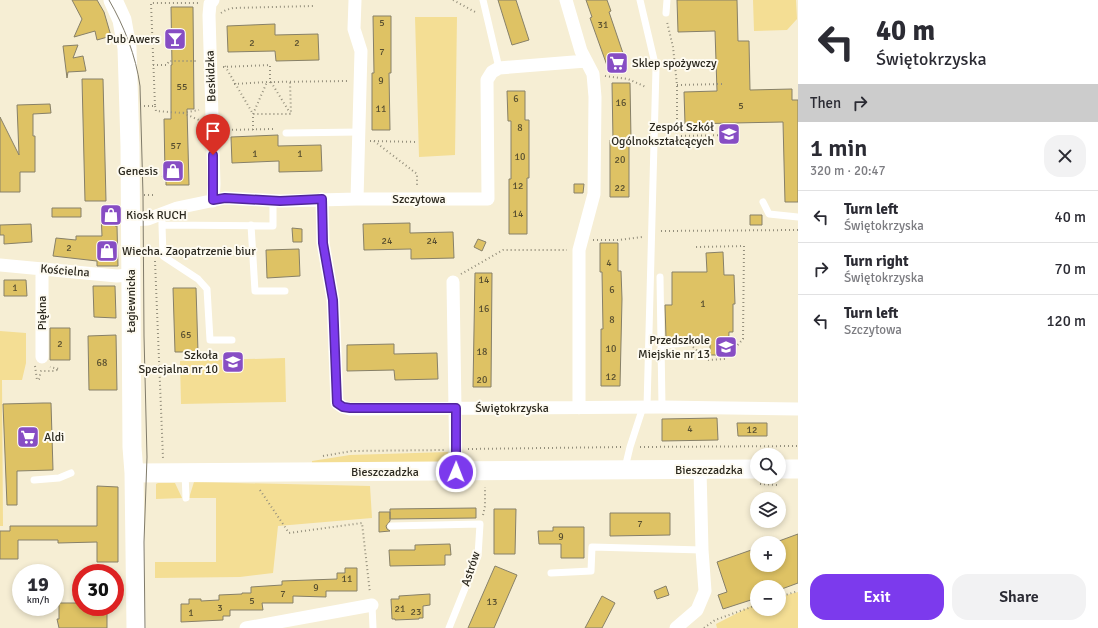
<!DOCTYPE html>
<html lang="en">
<head>
<meta charset="utf-8">
<style>
  :root { --surface:#fff; --page:#f2f2f3; --text:#2b2b33; --muted:#7c7c81; --line:#e1e1e2; --accent:#7c3aed }
  body { margin:0; font-family:Signika,sans-serif; background:var(--page); color:var(--text); height:100vh; display:flex; flex-direction:column; font-size:15px; white-space:nowrap }
  * { box-sizing:border-box; margin:0 }
  p { font-size:13px; color:var(--muted) }
  .icon { flex:none; width:22px; height:22px; fill:none; stroke:currentColor; stroke-width:2; stroke-linecap:round; stroke-linejoin:round }
  .map { position:relative; flex:1; overflow:hidden }
  .details { display:flex; flex-direction:column; background:var(--surface); width:300px }
  .details>* { flex:none }
  .guide { background:#fff; color:var(--text); overflow:hidden }
  .controls { position:absolute; left:750px; top:448px; display:grid; gap:8px }
  .controls a { display:grid; place-items:center; width:36px; height:36px; border-radius:50%; background:var(--surface); box-shadow:0 2px 6px #0003; font-size:20px }
  .speed { position:absolute; left:12px; top:564px; display:flex; gap:8px; font-size:20px; font-weight:700; text-align:center }
  .speed>* { display:grid; place-content:center; width:52px; height:52px; border-radius:50%; background:var(--surface); box-shadow:0 2px 6px #0003; line-height:1 }
  .speed small { font-size:10px; font-weight:400 }
  .speed .limit { border:6px solid #d22; background:#fff; color:#111 }
  .pin { position:absolute; display:grid; place-items:center; width:34px; height:34px; color:#fff; margin:-41px -17px; border-radius:50% 50% 50% 0; rotate:-45deg; box-shadow:0 0 4px #0007 }
  .pin .icon { rotate:45deg }
  .me { position:absolute; width:44px; margin:-22px; rotate:1deg; stroke-linejoin:round; filter:drop-shadow(0 0 3px #0008) }
  .turn { display:flex; align-items:center; gap:14px; height:84px; padding:0 12px; font-size:18px }
  .turn .icon { width:52px; height:52px; stroke-width:2.5 }
  .turn b { display:block; font-size:28px; line-height:34px }
  .then { display:flex; align-items:center; height:38px; padding:0 12px; background:#0003; gap:8px; font-size:15px }
  .round { display:grid; place-items:center; flex:none; width:42px; height:42px; border-radius:16px; background:var(--page) }
  .head { display:flex; align-items:center; justify-content:space-between; height:68px; padding:0 12px }
  h1 { font-size:24px; font-weight:600; line-height:30px }
  .primary-button { display:flex; gap:8px; margin-top:auto; padding:8px 12px }
  .primary-button a { flex:1; height:46px; border-radius:16px; background:var(--accent); color:#fff; font-size:16px; font-weight:600; line-height:46px; text-align:center }
  .primary-button a+a { background:var(--page); color:var(--text) }
  ul { padding:0; list-style:none }
  li { display:flex; align-items:center; gap:12px; height:52px; padding:0 12px; border-top:1px solid var(--line) }
  li div { flex:1 }
  li b { display:block; font-size:15px }
  li em { font-style:normal }
  main { display:flex; flex:1; min-height:0 }
  .map>svg:first-child { display:block }
  .green { fill:#f4de94 }
  .building { fill:#dec264; stroke:#878068 }
  .lines { fill:none; stroke-linecap:round; stroke-linejoin:round }
  .path { stroke:#948f7c; stroke-width:2; stroke-dasharray:1 3; stroke-linecap:butt }
  .lane { stroke:#fff; stroke-width:7 }
  .street { stroke:#fff; stroke-width:13 }
  .secondary { stroke:#fff; stroke-width:19 }
  .tram { stroke:#807b6a; stroke-width:1 }
  .route-casing { stroke:#51269a; stroke-width:10 }
  .route { stroke:#7c3aed; stroke-width:7 }
  .labels { text-anchor:middle; dominant-baseline:central; stroke-width:4; stroke-linejoin:round; paint-order:stroke }
  .number-label { font-size:10px; fill:#584f30 }
  .poi-label { font-size:12px; fill:#2c291f; stroke:#fefbf1; text-anchor:end }
  .street-label { font-size:12px; fill:#2c291f; stroke:#fefbf1 }
</style>
</head>
<body>
<main>
<div class="map">
<svg width="798" height="628" viewBox="0 0 798 628">
  <rect width="100%" height="100%" fill="#f6eed4"/>
  <path class="green" d="M753 0H796L797 19 787 30 754 31Z
    M415 17H457L455 155 419 157Z
    M0 331 26 333V363L22 380H2L3 526H0Z
    M285 358 286 402 181 404 180 361Z
    M448 452V461L444 462 312 464V461L350 455Z
    M194 482 370 486 372 518 278 526 273 573 240 577 155 578V562H216V498H189Z
    M158 483H175L182 498 156 499V484Z
    M798 592V628H717L716 624 755 604 757 603V609H779V597Z"/>
  <path class="building" d="M72 0H97L104 12 111 36 97 40 95 31 74 37 82 19Z
    M498 0H516L529 40 512 45Z
    M586 0H607L611 11 609 12 627 65 609 71 590 18 592 17Z
    M677 0H737L738 41H749L750 90 792 89V100H798V202H785L783 122 685 124 684 92 717 91 715 31 678 32Z
    M171 7H193L194 109H187L189 185H166V181L162 176 165 173 164 119H171V65H172Z
    M373 16H391V73H389L390 130H372V73H374Z
    M275 24V35L318 34 319 60 276 61 275 51 228 52 227 26Z
    M78 45 73 58 83 56 86 71 68 72 67 78 63 46Z
    M82 79H103L106 201H85Z
    M612 83H630L631 139 629 140V197H610V140H613Z
    M507 91H525V120H529V178H527V234H509V179H511V121H508Z
    M50 104 51 113 33 114V136H35V172H20V192H0V117L19 155 17 105Z
    M278 135V146L321 145 322 171 279 172V161L232 163 231 137Z
    M574 184H584L583 193H574Z
    M52 208H81V217H52Z
    M101 212H115V226H117L118 266H97V261L53 256 56 238 76 240V236H102Z
    M750 215H762V225H750Z
    M410 223V233L453 232 454 258 411 259V249L364 250 363 224Z
    M31 224 32 242 4 244V235H0V225Z
    M292 228 302 229V242H293Z
    M478 239 486 242 482 251 474 247Z
    M600 243H618V271H621L622 299 620 386H601V329H603L602 272H600Z
    M299 249 300 276 267 278 266 250Z
    M723 252 724 275H734L735 304H733V332H729L728 355H710V337L666 338 665 305H672V272H707L706 253Z
    M475 273H492L491 387H473Z
    M4 280H26L27 296H4Z
    M93 286H115L116 318 94 317Z
    M173 288H196L198 352H175Z
    M50 328H70V360H50Z
    M116 335 117 390H89L88 336Z
    M394 344V354L437 353 438 379 395 380 394 370 347 371V345Z
    M43 403H51L53 470 17 471V505H7L3 404Z
    M717 418 718 440 662 441V419Z
    M737 423H767V436H738Z
    M97 486 118 487V562H97V542L58 543V540H18V559H0V531H10V526H97Z
    M476 508V518L390 519V509Z
    M494 509H516L515 554H494Z
    M379 512H390V521L386 526 387 529 390 531 379 532Z
    M610 513H670V535L610 536Z
    M553 527H584V558H561V544H539L538 531H553Z
    M798 534V583L779 590V587H757V598L723 609 718 595 727 592 717 562 757 548V565H779V541Z
    M450 544 451 555H445V565L390 566 389 550H415V545Z
    M495 566 517 575 494 628H468Z
    M345 568H357V591H326V597L293 596V603H262L263 610H230V616H223V620L181 622V604H189V599H201V601L219 600V595L242 594V593H251V587L282 585V581L337 579V573H345Z
    M666 586 669 595 657 599 654 591Z
    M430 594V605L423 606V618H419V619L395 620V619H392L391 599H399V596Z
    M602 596 615 603 602 628H585Z
    M59 603H81V607H107V628H59L57 619H59Z"/>
  <g class="lines">
    <path class="path" d="M453 0 477 13
      M221 13 226 10 233 8 313 6
      M153 65H167L169 61H198
      M225 66 253 114H291L290 82
      M223 67 270 65V82L348 81
      M605 76 628 79 646 87
      M271 82 290 113
      M234 84 267 82
      M677 85 722 84
      M144 106H155L151 3H199
      M155 106 156 111 182 113 199 110
      M183 113 199 120
      M224 130 274 129
      M253 130V114L267 82
      M663 132H677
      M677 136 724 135 732 143 740 142
      M370 141 418 142
      M374 141 417 174V187
      M663 141H677V85L673 47 667 22
      M144 195H153
      M661 231 798 230
      M593 240H619L642 237
      M155 261 163 458
      M461 274 503 250H567
      M693 347 707 360 725 359 743 339 744 246 696 247
      M35 366 37 380 39 379 41 371H55L59 369 50 367
      M640 447 798 446
      M468 449 622 447
      M323 456 352 451 444 450
      M760 484 778 485
      M260 490 289 533 362 523 370 593
      M483 515 485 506V487
      M779 597 798 591
      M704 628 715 620 757 605"/>
    <path class="lane" d="M483 0 499 68
      M640 0 656 68 647 407
      M666 13 667 0
      M286 133 359 132
      M763 202 769 214 798 217
      M162 221V225L273 226V200
      M162 225 163 256 198 279 207 289 210 340H232
      M251 225 255 291H285
      M660 277 662 407
      M661 345 686 343
      M625 468 630 447 643 407
      M185 473 186 498
      M34 480 59 478 71 473
      M391 526 480 524 478 556 449 628
      M551 573 591 571 592 547 702 550
      M372 605 373 628"/>
    <path class="street" d="M355 0 354 29 361 51 357 199
      M566 0 581 51 593 74 595 97 594 194 579 250V408
      M322 199 323 243 333 300 337 403 343 407 350 409 662 407 798 409
      M213 201 214 184 209 15 210 4 213 0
      M130 220 148 219 177 208 225 198 280 201 357 199H488L487 80 492 72 499 68 586 61
      M0 265 117 276 130 275
      M453 282 456 472
      M42 357V269
      M246 628 372 605
      M676 628 697 610 705 591 702 550 700 470"/>
    <path class="secondary" d="M113 0 122 20 127 48 130 146 132 447 134 473 136 628
      M779 469H798
      M134 473 757 469"/>
    <path class="tram" d="M109 0C124 26 136 56 140 86L143 195 144 336 147 457 144 542 145 628"/>
  </g>
  <g class="lines">
    <g class="route-casing">
      <path id="route" d="M213 155V200L225 198 280 201 322 199 323 243 333 300 337 403 343 407 350 408H456V472"/>
    </g>
    <use href="#route" class="route"/>
  </g>
  <defs>
    <g id="bar-square" transform="scale(1.15)"><rect x="-9" y="-9" width="18" height="18" rx="4" fill="#874dc4" stroke="#fefbf1"/><path d="M-6-5H6L.8 .8V4.5H3.5V6h-7V4.5H-.8V.8Z" fill="#fff"/></g>
    <g id="supermarket-square" transform="scale(1.15)"><rect x="-9" y="-9" width="18" height="18" rx="4" fill="#874dc4" stroke="#fefbf1"/><path d="M-6-5.5h2.5l.6 2H6L4.5 2H-2.5L-4.4-4H-6ZM-1.5 3.2a1.3 1.3 0 1 0 .1 0ZM3 3.2a1.3 1.3 0 1 0 .1 0Z" fill="#fff"/></g>
    <g id="school-square" transform="scale(1.15)"><rect x="-9" y="-9" width="18" height="18" rx="4" fill="#874dc4" stroke="#fefbf1"/><path d="M0-5L7-2L0 1L-7-2ZM-4 1L0 2.5L4 1V4Q0 6-4 4Z" fill="#fff"/></g>
    <g id="shop-square" transform="scale(1.15)"><rect x="-9" y="-9" width="18" height="18" rx="4" fill="#874dc4" stroke="#fefbf1"/><path d="M-5-2.5h2.3a2.7 3.5 0 0 1 5.4 0H5L5.5 6h-11ZM-1.5-2.5h3a1.5 2.3 0 0 0-3 0Z" fill="#fff"/></g>
  </defs>
  <g fill-rule="evenodd">
    <use href="#bar-square" x="175" y="39"/>
    <use href="#supermarket-square" x="617" y="63"/>
    <use href="#school-square" x="729" y="134"/>
    <use href="#shop-square" x="173" y="171"/>
    <use href="#shop-square" x="111" y="215"/>
    <use href="#shop-square" x="107" y="251"/>
    <use href="#school-square" x="726" y="347"/>
    <use href="#school-square" x="233" y="362"/>
    <use href="#supermarket-square" x="28" y="437"/>
  </g>
  <g class="labels">
    <g class="number-label">
      <text x="382" y="23">5</text>
      <text x="603" y="25">31</text>
      <text x="252" y="43">2</text>
      <text x="297" y="43">2</text>
      <text x="382" y="52">7</text>
      <text x="381" y="81">9</text>
      <text x="182" y="87">55</text>
      <text x="516" y="99">6</text>
      <text x="621" y="103">16</text>
      <text x="741" y="106">5</text>
      <text x="381" y="109">11</text>
      <text x="520" y="128">8</text>
      <text x="176" y="146">57</text>
      <text x="255" y="154">1</text>
      <text x="300" y="154">1</text>
      <text x="520" y="157">10</text>
      <text x="620" y="160">20</text>
      <text x="518" y="186">12</text>
      <text x="620" y="188">22</text>
      <text x="518" y="214">14</text>
      <text x="387" y="241">24</text>
      <text x="432" y="241">24</text>
      <text x="69" y="248">2</text>
      <text x="609" y="263">4</text>
      <text x="484" y="280">14</text>
      <text x="15" y="288">1</text>
      <text x="612" y="290">6</text>
      <text x="703" y="304">1</text>
      <text x="484" y="309">16</text>
      <text x="612" y="320">8</text>
      <text x="186" y="335">65</text>
      <text x="60" y="344">2</text>
      <text x="611" y="349">10</text>
      <text x="482" y="352">18</text>
      <text x="102" y="363">68</text>
      <text x="611" y="377">12</text>
      <text x="482" y="380">20</text>
      <text x="690" y="429">4</text>
      <text x="752" y="430">12</text>
      <text x="640" y="524">7</text>
      <text x="561" y="537">9</text>
      <text x="347" y="579">11</text>
      <text x="316" y="588">9</text>
      <text x="283" y="594">7</text>
      <text x="252" y="601">5</text>
      <text x="492" y="602">13</text>
      <text x="220" y="608">3</text>
      <text x="400" y="609">21</text>
      <text x="416" y="612">23</text>
      <text x="191" y="613">1</text>
    </g>
    <g class="poi-label">
      <text x="160" y="39">Pub Awers</text>
      <text x="632" y="63" text-anchor="start">Sklep spożywczy</text>
      <text x="714" y="127">Zespół Szkół<tspan x="714" dy="14">Ogólnokształcących</tspan></text>
      <text x="158" y="171">Genesis</text>
      <text x="126" y="215" text-anchor="start">Kiosk RUCH</text>
      <text x="122" y="251" text-anchor="start">Wiecha. Zaopatrzenie biur</text>
      <text x="710" y="340">Przedszkole<tspan x="710" dy="14">Miejskie nr 13</tspan></text>
      <text x="218" y="355">Szkoła<tspan x="218" dy="14">Specjalna nr 10</tspan></text>
      <text x="44" y="437" text-anchor="start">Aldi</text>
    </g>
    <g class="street-label">
      <text transform="translate(211 76) rotate(-92)">Beskidzka</text>
      <text x="419" y="199">Szczytowa</text>
      <text transform="translate(65 271) rotate(5)">Kościelna</text>
      <text transform="translate(131 301) rotate(-90)">Łagiewnicka</text>
      <text transform="translate(42 313) rotate(-90)">Piękna</text>
      <text x="512" y="408">Świętokrzyska</text>
      <text x="709" y="470">Bieszczadzka</text>
      <text x="385" y="472">Bieszczadzka</text>
      <text transform="translate(471 569) rotate(-72)">Astrów</text>
    </g>
  </g>
</svg>
<div class="controls">
<a><svg class="icon" aria-label="search" viewBox="0 0 24 24"><circle cx="10" cy="10" r="6"/><path d="M15 15l6 6"/></svg></a>
<a><svg class="icon" aria-label="layers" viewBox="0 0 24 24"><path d="M12 4l9 5-9 5-9-5zM3 14l9 5 9-5"/></svg></a>
<a>+</a>
<a>−</a>
</div>
<div class="speed"><div>19<small>km/h</small></div><div class="limit">30</div></div>
<div class="pin" style="left:213px;top:155px;background:#d93025"><svg class="icon" aria-label="arrive" viewBox="0 0 24 24"><path d="M6 21V4h12l-3 4 3 4H6"/></svg></div>
<svg class="me" style="left:456px;top:472px" viewBox="-20 -20 40 40"><circle r="17" fill="#7c3aed" stroke="#fff" stroke-width="3"/><path d="M0-11L8 9 0 5-8 9z" fill="#fff"/></svg>
</div>
<section class="details">
<div class="guide">
<div class="turn"><svg class="icon" aria-label="left" viewBox="0 0 24 24"><path d="M17 20v-9H6M10 6l-5 5 5 5"/></svg><div><b>40 m</b>Świętokrzyska</div></div>
<div class="then">Then<svg class="icon" aria-label="right" viewBox="0 0 24 24"><path d="M7 20v-9h11M14 6l5 5-5 5"/></svg></div>
</div>
<div class="head"><div><h1>1 min</h1><p>320 m · 20:47</p></div><a class="round"><svg class="icon" aria-label="close" viewBox="0 0 24 24"><path d="M6 6l12 12M18 6L6 18"/></svg></a></div>
<ul>
<li><svg class="icon" aria-label="left" viewBox="0 0 24 24"><path d="M17 20v-9H6M10 6l-5 5 5 5"/></svg><div><b>Turn left</b><p>Świętokrzyska</p></div><em>40 m</em></li>
<li><svg class="icon" aria-label="right" viewBox="0 0 24 24"><path d="M7 20v-9h11M14 6l5 5-5 5"/></svg><div><b>Turn right</b><p>Świętokrzyska</p></div><em>70 m</em></li>
<li><svg class="icon" aria-label="left" viewBox="0 0 24 24"><path d="M17 20v-9H6M10 6l-5 5 5 5"/></svg><div><b>Turn left</b><p>Szczytowa</p></div><em>120 m</em></li>
</ul>
<div class="primary-button"><a>Exit</a><a>Share</a></div>
</section>
</main>
</body>
</html>
